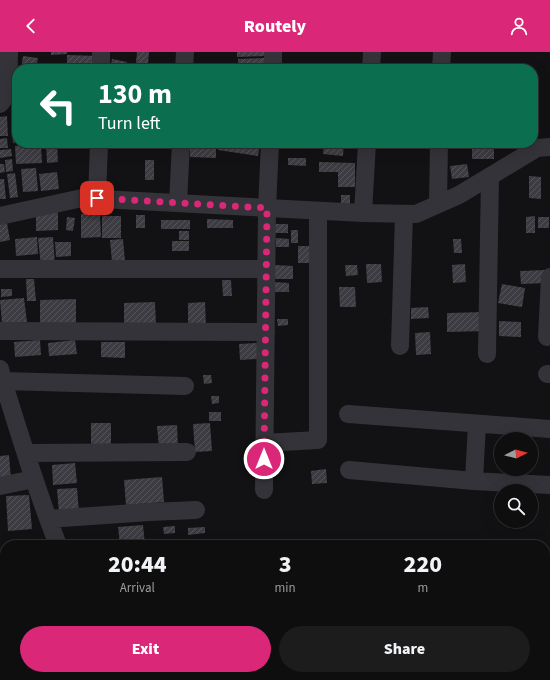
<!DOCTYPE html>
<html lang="en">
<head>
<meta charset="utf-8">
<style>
  :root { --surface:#0e0e0f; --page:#1c1c1d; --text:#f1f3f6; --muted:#9b9c9e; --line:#2e2e2f; --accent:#db2777 }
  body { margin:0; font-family:"Source Sans 3",sans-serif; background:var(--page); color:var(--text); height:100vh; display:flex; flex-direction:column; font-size:15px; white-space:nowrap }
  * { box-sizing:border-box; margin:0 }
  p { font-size:13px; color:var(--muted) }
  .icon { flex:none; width:22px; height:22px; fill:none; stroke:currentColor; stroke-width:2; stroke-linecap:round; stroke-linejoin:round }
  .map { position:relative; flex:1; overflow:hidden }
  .sheet { position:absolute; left:0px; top:488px; width:550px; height:140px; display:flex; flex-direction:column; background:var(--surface); border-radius:16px 16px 0 0; box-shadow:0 4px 16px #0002,0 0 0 1px var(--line) }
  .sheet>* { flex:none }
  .guide { position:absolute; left:12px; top:12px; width:526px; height:84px; border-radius:16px; box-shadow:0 4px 16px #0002,0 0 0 1px var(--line); background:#0b6e4f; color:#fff; overflow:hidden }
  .needle { width:26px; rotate:84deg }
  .tools { position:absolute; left:494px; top:380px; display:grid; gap:8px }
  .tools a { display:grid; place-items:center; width:44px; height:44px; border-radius:50%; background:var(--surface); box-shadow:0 4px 16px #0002,0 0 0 1px var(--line); font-size:20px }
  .pin { position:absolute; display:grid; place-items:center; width:34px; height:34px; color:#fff; margin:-17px; border-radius:8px; box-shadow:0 2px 6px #0006 }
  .me { position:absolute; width:44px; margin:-22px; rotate:0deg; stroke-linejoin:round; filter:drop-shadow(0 0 3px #0008) }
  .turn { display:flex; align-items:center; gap:14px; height:84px; padding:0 20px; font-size:18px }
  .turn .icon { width:52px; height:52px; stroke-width:2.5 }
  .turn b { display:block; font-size:28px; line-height:34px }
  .eta { display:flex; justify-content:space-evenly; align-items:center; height:68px; text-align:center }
  .eta b { font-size:24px; font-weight:800; line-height:28px }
  .button { display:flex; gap:8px; margin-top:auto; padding:8px 20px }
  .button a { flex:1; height:46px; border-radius:24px; background:var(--accent); color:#fff; font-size:16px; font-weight:800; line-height:46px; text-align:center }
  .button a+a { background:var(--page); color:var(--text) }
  header { display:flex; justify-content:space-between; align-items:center; height:52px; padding:0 20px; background:var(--accent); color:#fff; font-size:18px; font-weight:800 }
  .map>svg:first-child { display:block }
  .building { fill:url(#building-hatch) }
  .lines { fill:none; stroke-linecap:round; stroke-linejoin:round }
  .minor { stroke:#333339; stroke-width:18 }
  .highway { stroke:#5e606a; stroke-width:22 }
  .route { stroke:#db2777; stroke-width:7; stroke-dasharray:0 12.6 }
</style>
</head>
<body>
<header><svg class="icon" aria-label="back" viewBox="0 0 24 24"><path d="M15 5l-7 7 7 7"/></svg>Routely<svg class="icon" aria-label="person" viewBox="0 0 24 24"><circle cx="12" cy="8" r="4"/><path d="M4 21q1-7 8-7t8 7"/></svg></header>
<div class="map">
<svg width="550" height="628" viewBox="0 0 550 628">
  <defs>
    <pattern id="building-hatch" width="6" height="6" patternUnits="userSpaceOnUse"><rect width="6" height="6" fill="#3c3c42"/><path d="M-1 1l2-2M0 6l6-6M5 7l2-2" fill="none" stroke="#55555b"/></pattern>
  </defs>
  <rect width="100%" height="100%" fill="#121214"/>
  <path class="building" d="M51 0H67V2L51 3Z
    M137 0H149L148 12 136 11Z
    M237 0H265V4L237 5Z
    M67 3 98 4 97 17H67Z
    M23 4 38 6 36 17H21Z
    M264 6V17H238V7Z
    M112 7 127 10 125 16 111 13Z
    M290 13H305V17H290Z
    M13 49 17 50V57H13Z
    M7 64 8 84H0V65Z
    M17 80V91H13L12 81Z
    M7 86 8 96H0V87Z
    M190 91H216V106L190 105Z
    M219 91H260L258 104 218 98Z
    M324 91H344L343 104 323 102Z
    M41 92 42 111 16 112 15 94Z
    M46 92H57L58 110 47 111Z
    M472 94H494V107H472Z
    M11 97 12 104 0 106V98Z
    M288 106H306V114L288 113Z
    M12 107 13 119 6 120 5 108Z
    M145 108H154V128H145Z
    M319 110 355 111V135H338V120H319Z
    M0 112H4L5 120 0 121Z
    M467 112 469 125 452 127 450 114Z
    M36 116 38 139 23 140 21 117Z
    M57 120 59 137 41 139 39 122Z
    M15 121 18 145 10 146 7 122Z
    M529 124 541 125V147L529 146Z
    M0 127H4L6 147H0Z
    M341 143H350V155H341Z
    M58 160V178L36 179V161Z
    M81 162H100L101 185 81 186Z
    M136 163H145V176H136Z
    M102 164H121V186H102Z
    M535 164V181H526V165Z
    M67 165 75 166 73 179 66 178Z
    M538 165H549V176H538Z
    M207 167 233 168V176H207Z
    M161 168H190V177H161Z
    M7 171 10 188 0 190V172Z
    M275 172H288V181H275Z
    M291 178H298V191H291Z
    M179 179H189V188H179Z
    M37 185 38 202 16 204 15 187Z
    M53 185 55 213 41 214 38 186Z
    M276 186 289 187V195H276Z
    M123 187 125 209 112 210 110 188Z
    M453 187H461L462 201H454Z
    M172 189H189V199H172Z
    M55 190H71V204L56 205Z
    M298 194H310L309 211H298Z
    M366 212H381L382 230 367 231Z
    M465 212 466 230 453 231 452 213Z
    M275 213 293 214V227H275Z
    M345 213H357L358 223 346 224Z
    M545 218 546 231 521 232 520 219Z
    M26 227H34L36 249H27Z
    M222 228H231L232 244H223Z
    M274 230 289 231V240H274Z
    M502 232 525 236 522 255 498 251Z
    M339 235H355L356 255H340Z
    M1 237H12V244L1 245Z
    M24 246 27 270 2 272 0 248Z
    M76 247V274H40V248Z
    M155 250 156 273H124V251Z
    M205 250 206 275 188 276V251Z
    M428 255 429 266 411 267V256Z
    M484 260 485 279 447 280V261Z
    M277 267H288V273L278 274Z
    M499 269 521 270V285L499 284Z
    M430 280 431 302 416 303 415 281Z
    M40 288 41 303 15 305 14 290Z
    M75 288 77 302 49 304 48 291Z
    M101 290H125V306L101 305Z
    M258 291V307L240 308 239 292Z
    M203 323H211L212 331 204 332Z
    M211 344H219V351L212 352Z
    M209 360H221V369H209Z
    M91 371H111V397H91Z
    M210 371 212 399 195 400 193 372Z
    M177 373 178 395 159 396 157 374Z
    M9 403 11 428H0V404Z
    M75 411 77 431 53 433 52 413Z
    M326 417 327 431 312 432 311 419Z
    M162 425 164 450 126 453 124 428Z
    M77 436 79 460 59 461 57 437Z
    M29 443 32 477 8 479 6 444Z
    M143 473 145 493H120L118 475Z
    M175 474V481L164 482 163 475Z
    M205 475V481L188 483V476Z"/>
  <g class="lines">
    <path class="minor" d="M101 17V0
      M184 17 185 0
      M273 17V0
      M371 17 372 0
      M441 17 442 0
      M0 52C11 40 8 18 9 2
      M97 146 99 91
      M178 151 181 91
      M438 152 439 91
      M363 161 367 91
      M0 164 82 146 363 161 416 162 459 143 537 96 550 95
      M0 217H266
      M0 279 266 280
      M547 285 550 225
      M400 294 404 162
      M487 302 490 125
      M0 317 3 329C20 384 37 440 58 493
      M547 322H550
      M3 329 185 334
      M348 362 550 377
      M264 391 318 388V159
      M26 401 187 400
      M349 418 474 429 477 372
      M474 429 550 433
      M0 434 34 427
      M264 438 267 156 270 91
      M48 467 149 460 196 458
      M545 524 550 525
      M108 628V623"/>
    <path class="highway" d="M0 553H5
      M0 588H5
      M545 590 550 591
      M490 623 550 628"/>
  </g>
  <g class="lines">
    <path class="route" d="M97 146 267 156 264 407"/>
  </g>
</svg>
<div class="tools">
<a><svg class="needle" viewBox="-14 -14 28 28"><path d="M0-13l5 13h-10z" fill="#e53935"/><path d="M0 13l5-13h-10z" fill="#9b9c9e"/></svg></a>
<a><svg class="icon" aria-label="search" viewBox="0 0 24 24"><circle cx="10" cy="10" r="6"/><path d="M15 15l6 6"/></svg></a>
</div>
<div class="pin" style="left:97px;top:146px;background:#d93025"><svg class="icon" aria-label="arrive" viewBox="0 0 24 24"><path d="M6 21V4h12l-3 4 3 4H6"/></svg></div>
<svg class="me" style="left:264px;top:407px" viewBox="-20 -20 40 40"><circle r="17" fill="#db2777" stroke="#fff" stroke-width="3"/><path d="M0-11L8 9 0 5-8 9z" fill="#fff"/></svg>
<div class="guide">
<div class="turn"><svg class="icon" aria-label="left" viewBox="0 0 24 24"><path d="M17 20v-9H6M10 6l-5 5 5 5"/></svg><div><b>130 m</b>Turn left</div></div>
</div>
<section class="sheet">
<div class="eta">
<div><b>20:44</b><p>Arrival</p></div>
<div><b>3</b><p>min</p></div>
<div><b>220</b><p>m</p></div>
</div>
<div class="button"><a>Exit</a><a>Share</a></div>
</section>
</div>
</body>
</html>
